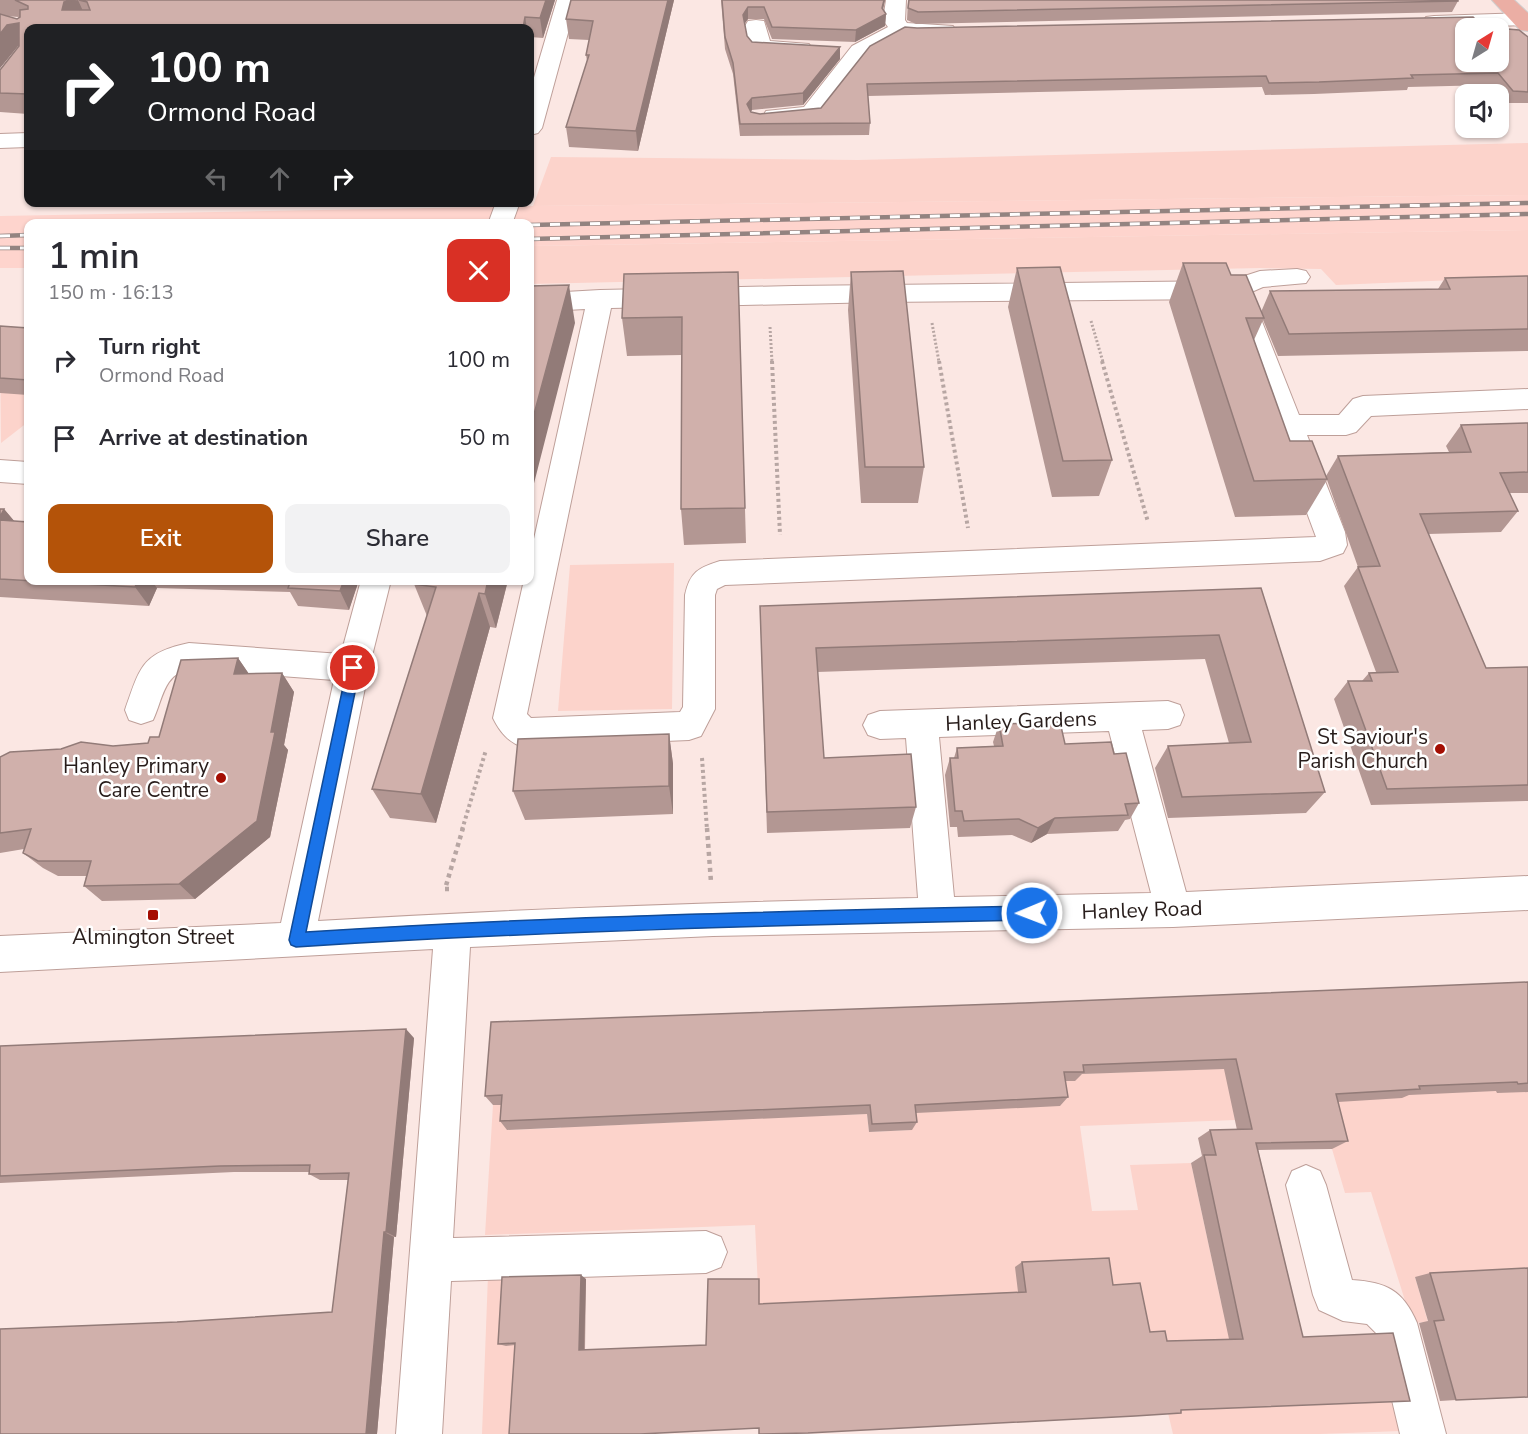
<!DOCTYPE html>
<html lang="en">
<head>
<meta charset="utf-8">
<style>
  :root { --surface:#fff; --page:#f2f2f3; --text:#2b2b33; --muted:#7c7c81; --accent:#b45309 }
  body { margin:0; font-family:"Nunito Sans",sans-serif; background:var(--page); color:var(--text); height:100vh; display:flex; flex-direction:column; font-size:22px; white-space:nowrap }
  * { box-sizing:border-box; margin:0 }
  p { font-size:20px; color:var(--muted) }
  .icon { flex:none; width:33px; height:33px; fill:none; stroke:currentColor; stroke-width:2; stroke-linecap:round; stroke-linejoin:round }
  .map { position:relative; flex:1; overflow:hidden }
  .details { position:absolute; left:24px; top:219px; width:510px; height:366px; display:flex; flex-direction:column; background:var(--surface); border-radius:12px; box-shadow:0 2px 4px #0004 }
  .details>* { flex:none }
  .banner { position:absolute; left:24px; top:24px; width:510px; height:183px; border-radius:12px; box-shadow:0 2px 4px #0004; background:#202124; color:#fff; overflow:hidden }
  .needle { width:39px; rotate:37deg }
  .fabs { position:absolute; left:1455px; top:18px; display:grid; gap:12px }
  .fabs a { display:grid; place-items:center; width:54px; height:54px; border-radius:12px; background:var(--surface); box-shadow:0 2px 4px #0004; font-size:30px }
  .pin { position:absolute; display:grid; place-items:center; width:51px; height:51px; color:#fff; margin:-26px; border:3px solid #fff; border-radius:50%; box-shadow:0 2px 6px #0007 }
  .me { position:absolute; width:66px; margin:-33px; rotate:269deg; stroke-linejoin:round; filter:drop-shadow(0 0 4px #0008) }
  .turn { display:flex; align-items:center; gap:21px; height:126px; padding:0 24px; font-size:27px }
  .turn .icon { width:78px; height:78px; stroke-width:2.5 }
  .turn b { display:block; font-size:42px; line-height:51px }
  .lanes { display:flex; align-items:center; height:57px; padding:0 24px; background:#0003; justify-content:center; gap:30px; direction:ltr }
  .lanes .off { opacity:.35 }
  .round { display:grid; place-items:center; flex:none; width:63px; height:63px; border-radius:12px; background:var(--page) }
  .overview { display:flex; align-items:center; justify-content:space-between; height:102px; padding:0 24px }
  h1 { font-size:36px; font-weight:600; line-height:45px }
  .primary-button { display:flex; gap:12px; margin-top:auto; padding:12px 24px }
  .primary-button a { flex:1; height:69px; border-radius:12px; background:var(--accent); color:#fff; font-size:24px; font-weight:600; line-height:69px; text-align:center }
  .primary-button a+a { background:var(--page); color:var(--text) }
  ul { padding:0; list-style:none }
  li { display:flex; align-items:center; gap:18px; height:78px; padding:0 24px }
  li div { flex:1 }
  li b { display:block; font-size:22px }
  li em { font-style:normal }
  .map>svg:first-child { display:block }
  .built { fill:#fed4cd }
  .green { fill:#fcd3cb }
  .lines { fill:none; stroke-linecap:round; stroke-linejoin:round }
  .minor-casing { stroke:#be9f99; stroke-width:2 }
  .major-casing { stroke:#d0cdcd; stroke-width:2 }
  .path-far2 { stroke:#b7a6a3; stroke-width:3; stroke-dasharray:2 2; stroke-linecap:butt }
  .path-far1 { stroke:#b7a6a3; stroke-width:4; stroke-dasharray:3 3; stroke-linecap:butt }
  .path { stroke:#b7a6a3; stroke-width:4.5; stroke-dasharray:4 4; stroke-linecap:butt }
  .minor { fill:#fff; fill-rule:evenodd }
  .major { fill:#ebaea4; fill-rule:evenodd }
  .rail-casing { stroke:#938380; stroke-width:4.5 }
  .rail { stroke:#fff; stroke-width:3; stroke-dasharray:10; stroke-linecap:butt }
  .wall { fill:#b39793; fill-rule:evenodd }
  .shaded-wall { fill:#927b78 }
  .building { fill:#d0b0ab; stroke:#927b78; stroke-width:1.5; fill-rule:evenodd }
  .route { fill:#1a73e8; stroke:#114b97; stroke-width:1.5 }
  .poi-dot { fill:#a40e03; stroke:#fff; stroke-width:2 }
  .labels { text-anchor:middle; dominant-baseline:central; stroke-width:5; stroke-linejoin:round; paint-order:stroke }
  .street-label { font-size:21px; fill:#281d1b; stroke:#fff }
  .poi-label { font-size:21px; fill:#281d1b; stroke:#fff; text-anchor:end }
</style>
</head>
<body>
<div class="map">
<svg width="1528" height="1434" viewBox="0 0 1528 1434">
  <rect width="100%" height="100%" fill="#fbe7e3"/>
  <path class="built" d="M1528 195V230L530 246V224H28V268H0V216L533 206Z"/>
  <path class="green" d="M1528 143V195L533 206 551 157 858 160Z
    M1528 230V277L1336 285 1321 269 1260 268 530 284V259L534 246Z
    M0 337 28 339V422L1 443Z
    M674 563 672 709 558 711 570 565Z
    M1458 1065 1528 1092V1272L1415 1277 1428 1322 1412 1323 1371 1192 1345 1193 1332 1149 1327 1071Z
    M1288 1066 1232 1103 1235 1120 1080 1126 1092 1211 1138 1210 1130 1165 1191 1163 1221 1302 1256 1340 1183 1352 1018 1296 759 1308 755 1225 485 1235 493 1105 509 1104 508 1130 561 1128 563 1101 591 1126 728 1120 727 1094 757 1118 867 1114 869 1132 912 1130 908 1087 1056 1082 1074 1074Z
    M510 1273 522 1345 517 1434H482L488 1275Z
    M1391 1402 1401 1431 1320 1434H1173L1168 1413 1173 1410Z"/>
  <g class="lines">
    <g class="minor-casing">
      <path id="minor" d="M557 0H577L542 128 538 133 530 135V91Z
        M886 0H906L905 20 907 23 953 26 956 31 953 36 945 37 904 36 868 56 819 118 774 123 766 121 763 116 766 111 804 107 852 46 888 27 883 20Z
        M1528 13V25L1434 28 1426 27 1423 22 1426 17 1434 16Z
        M756 20 764 21 770 41 809 44 812 49 809 54 801 56 752 52 749 47 745 26 748 21Z
        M28 133V147L0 148V134Z
        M496 202H520L512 224H488Z
        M1297 269 1306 271 1310 277 1306 283 1263 287 1247 294 1261 319 1299 415H1339L1353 399 1363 396 1528 389V409L1371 416 1356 432 1346 435H1307L1345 532 1347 545 1343 553 1320 561 725 585 717 589 715 595V709L701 736 689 740 523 747C508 742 500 732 493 718L524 580H530V557L585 309 530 312V294L600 290 793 286 1229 281 1260 271ZM1224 299 1235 319 1316 537 720 561C698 568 690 572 685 595L683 707 680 712 531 718 527 714 611 308 881 302Z
        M0 460 28 462V484L0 482Z
        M361 580H391L369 668 318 921C518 909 718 902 918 898L906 738 880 739 868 735 863 725 868 715 880 711 1168 701 1180 705 1184 715 1180 725 1168 729 1142 730 1186 892 1528 876V910L1173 927 713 936 470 947 453 1238 706 1231 721 1237 727 1252 721 1267 706 1273 451 1281 442 1434H396L433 949 0 972V936L281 923 334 680 189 669C163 675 163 699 153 720L141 724 129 720 125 710C140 668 141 653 189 643L341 654ZM1109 731 1151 893 954 897 939 737Z
        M1306 1165 1320 1171 1326 1185 1352 1280C1386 1282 1403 1290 1417 1323L1446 1434H1400L1376 1333 1367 1324 1343 1321 1319 1310 1313 1295 1286 1185 1292 1171Z"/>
    </g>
    <g class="major-casing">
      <path id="major" d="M1492 0H1514L1528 13V31L1520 30Z"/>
    </g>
    <path class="path-far2" d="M1091 321 1103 362
      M932 323 939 362
      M770 327 772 362"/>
    <path class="path-far1" d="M772 361 780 535
      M939 361 968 528
      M1102 361 1148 522
      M702 758 707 830
      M462 830 486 750"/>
    <path class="path" d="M707 828 711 882
      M449 889H445L463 828"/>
    <use href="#minor" class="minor"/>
    <use href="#major" class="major"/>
    <g class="rail-casing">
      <path id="rail" d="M530 225 1528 203
        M0 236 28 235
        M530 239 1528 214
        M0 248H28"/>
    </g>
    <use href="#rail" class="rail"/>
  </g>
  <path class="wall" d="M0 0H555L543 38 530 37V28H28V114L0 112V93L19 46H18L0 68ZM5 16 19 17 17 19Z
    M571 0H674L638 151 569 147 566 127 587 61 586 55 589 40 569 39 566 19Z
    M721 0H885L883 10 886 14 885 26 855 42 772 39 764 19H748L744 24 747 36 752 42 840 59 803 105 752 110 751 111V112L760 114 821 108 917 28 1483 27 1528 37V103H1506L1491 85 1408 87 1407 90 1314 94 1265 95 1262 87 868 96 870 123 869 135 740 136 733 74 725 49Z
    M908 0H1458V1L1452 12 916 24 907 20Z
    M1183 263 1231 275 1261 312 1270 291 1438 289 1445 278 1528 276V351L1278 356 1263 320 1254 340 1290 441 1326 476 1338 456 1449 452 1446 446 1461 425 1528 423V493H1509L1518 511 1501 532 1428 534 1486 668 1528 667V801L1371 805 1334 699 1348 681H1362L1369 673 1376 672 1344 586 1358 567 1327 480 1306 515 1235 517 1169 302Z
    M1017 268 1112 460 1099 496 1052 497 1008 307Z
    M738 272 746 543 684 545 681 509 682 355 627 356 622 318Z
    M851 272 924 467 918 503H861L848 310Z
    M0 326 28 328V395L0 393Z
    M0 509H4L14 521 28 580H359L349 610 298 606 290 592 157 588 149 606 0 597Z
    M415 580H508L496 628 490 627 436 823 390 818 372 789 427 616 414 584Z
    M1261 588 1325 792 1306 813 1168 818 1155 768 1168 746 1229 743 1205 659 817 672 824 758 916 807 910 828 767 833 760 606Z
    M238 658 249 674 282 673 294 692 284 745 288 750 270 837 195 899 102 901 84 886 86 876H58L43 868 23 853 24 849 0 853V757L113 746 148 743 159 737Z
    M999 724 1065 744 1114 754 1139 803 1130 819 1125 820 1118 831 1047 834 1031 843 1012 835 958 837 957 827H950L945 775 950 758H954L957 748 994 746 993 742Z
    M669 734 673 764V814L525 820 513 791Z
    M1528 982V1092L1497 1093 1496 1091 1409 1095 1402 1098 1338 1102 1348 1141 1332 1149 1258 1150 1303 1337 1181 1410 759 1428 515 1345 506 1346 498 1344 586 1279 585 1350 706 1345 759 1304 1018 1292 1015 1267 1022 1262 1113 1285 1150 1332 1167 1341 1229 1339 1191 1163 1202 1156 1198 1138 1210 1130H1237L1224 1069 1082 1074 1075 1081H1065L1068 1097 1060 1106 916 1113 917 1122 912 1130 869 1132 867 1114 507 1130 500 1121 501 1105H493L485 1096 1025 1003Z
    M414 1038 396 1237H394L377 1434H0L177 1322 332 1312 348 1180H320L309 1174V1172H234L0 1183V1046Z
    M1528 1268 1456 1400 1440 1401 1419 1323 1428 1321 1415 1277 1430 1273Z"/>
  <path class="shaded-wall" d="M78 0 87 20 62 10 64 2Z
    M546 0H555L543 38 540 18Z
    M668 0H674L638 151 636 131Z
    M884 0H885L881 17 886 14 885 26 855 42 856 30 882 8Z
    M748 7V19L743 26V15Z
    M525 17 527 28H523Z
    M19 23 28 43 18 46 0 68V34L7 25Z
    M840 47V59L803 105V93Z
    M752 98V110L747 116V104Z
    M569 285 575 323 530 499V429Z
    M4 509 21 529 0 522V517Z
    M138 580H151L157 588 149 606 135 587Z
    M344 580H359L349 610 340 591Z
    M488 580H508L496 628 485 594Z
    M479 593 490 627 436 823 421 794Z
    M238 658 251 677 234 674Z
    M282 673 294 692 284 745 288 750 270 837 195 899 179 884 271 732Z
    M669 734 673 764V814L669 786Z
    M1055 818 1047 834 1031 843 1038 828Z
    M406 1029 414 1038 396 1237 386 1232Z
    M384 1232 394 1237 377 1434H366Z
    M581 1275 586 1279 584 1352 579 1350Z"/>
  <path class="building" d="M15 0H76L64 2 62 10H90L87 2 79 0H546L540 18 525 17 523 28H28V94L0 93V70L19 46V23L7 25 0 34V14L17 19 20 17V10L28 9V6Z
    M571 0H668L636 131 566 127 589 55H586L593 21 566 19Z
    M722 0H884L882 8 886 14 856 30 772 27 764 7H748L743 15 747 36 752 42 840 47 803 93 752 98 747 104 751 112 760 114 821 108 870 46 905 27 917 28 1473 17 1483 27 1519 30 1528 37V92L1513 91 1498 73 1411 75 1413 78 1319 82 1269 83 1266 76 867 84 870 123 740 124 733 63 725 37ZM1466 28H1498V62H1466Z
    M909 0H1458V1L918 12 908 8Z
    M1183 263H1226L1231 275H1246L1264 318H1246L1290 441H1312L1327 479 1254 481Z
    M1060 267 1112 460 1063 461 1017 268Z
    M903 271 924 467H865L851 272Z
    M738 272 745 508 681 509 682 317 622 318 624 274Z
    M1528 276V329L1289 334 1270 291 1450 289 1445 278Z
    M569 285 530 429V286Z
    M0 326 28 328V380L0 378Z
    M1528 423V472L1500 473 1518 511 1420 514 1486 668 1528 667V785L1387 789 1348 681H1372L1369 673 1398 672 1358 567 1380 566 1338 456 1471 452 1461 425Z
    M0 509H4L0 517Z
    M0 520 28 522V580H138L135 587 0 579Z
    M291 580H344L340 591 288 588Z
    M415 580H488L485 594 479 593 421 794 372 789 436 587 414 584Z
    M1261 588 1325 792 1182 797 1168 746 1251 742 1219 635 816 648 824 758 911 754 916 807 767 812 760 606Z
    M238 658 234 674 282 673 271 732H275L257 821 179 884 84 886 91 861H38L23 853 31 829 0 833V757L10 752 61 749 81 742 113 746 148 743 150 737H159L181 660Z
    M1060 722 1065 744 1111 742 1114 754 1126 753 1139 803 1125 804 1128 815 1055 818 1038 828 1019 819 964 821 962 811H955L950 758H958L957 748 1003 746 999 724Z
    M669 734V786L513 791 518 739Z
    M1528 982V1083L1518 1084 1517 1082 1419 1086 1420 1089 1336 1094 1348 1141 1256 1143 1303 1337 1393 1333 1410 1401 1181 1410V1413L1135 1416 808 1433 759 1434V1428L640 1434H509L515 1343 498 1344 502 1277 581 1275 579 1350 706 1345 708 1279H759V1304L1026 1292 1022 1262 1109 1258 1113 1285 1140 1283 1150 1332 1165 1331 1167 1341 1243 1339 1204 1155H1216L1210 1130 1252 1129 1236 1059 1083 1065 1084 1072H1064L1068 1097 915 1105 917 1122 872 1124 870 1105 500 1121 502 1095 485 1096 491 1022 1025 1003Z
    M406 1029 386 1232H384L366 1434H0V1329L177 1322 332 1312 349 1173 309 1174 310 1165 220 1166 0 1176V1046Z
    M1528 1268V1397L1456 1400 1434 1321 1444 1320 1430 1273Z"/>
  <path class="route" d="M353 663 360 668 306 932C547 916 790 911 1032 906L1037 908 1039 913 1037 918 1032 920C786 925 541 931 296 947L291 945 289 940 347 668Z"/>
  <g class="poi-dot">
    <circle cx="1440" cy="749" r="6"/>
    <circle cx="221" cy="778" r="6"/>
    <rect x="147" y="909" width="12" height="12" rx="3"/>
  </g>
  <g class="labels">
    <g class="street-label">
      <text transform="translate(1021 721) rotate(-2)">Hanley Gardens</text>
      <text transform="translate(1142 910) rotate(-2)">Hanley Road</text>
    </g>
    <g class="poi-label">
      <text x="1428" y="737">St Saviour's<tspan x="1428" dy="24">Parish Church</tspan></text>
      <text x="209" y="766">Hanley Primary<tspan x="209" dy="24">Care Centre</tspan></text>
      <text x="153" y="937" text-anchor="middle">Almington Street</text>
    </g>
  </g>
</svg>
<div class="fabs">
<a><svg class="needle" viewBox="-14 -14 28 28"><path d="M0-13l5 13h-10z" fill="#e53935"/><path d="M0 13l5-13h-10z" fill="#7c7c81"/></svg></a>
<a><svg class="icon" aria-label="sound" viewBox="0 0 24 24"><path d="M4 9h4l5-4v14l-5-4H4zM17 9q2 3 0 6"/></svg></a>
</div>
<div class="pin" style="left:353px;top:668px;background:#d93025"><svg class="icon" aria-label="arrive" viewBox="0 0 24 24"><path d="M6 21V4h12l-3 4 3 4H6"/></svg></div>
<svg class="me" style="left:1032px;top:913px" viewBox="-20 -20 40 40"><circle r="17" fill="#1a73e8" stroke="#fff" stroke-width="3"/><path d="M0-11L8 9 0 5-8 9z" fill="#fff"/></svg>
<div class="banner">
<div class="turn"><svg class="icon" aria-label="right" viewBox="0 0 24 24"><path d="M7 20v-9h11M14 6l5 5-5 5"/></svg><div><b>100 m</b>Ormond Road</div></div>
<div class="lanes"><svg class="icon off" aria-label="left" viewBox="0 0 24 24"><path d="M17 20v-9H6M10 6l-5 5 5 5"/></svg><svg class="icon off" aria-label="ahead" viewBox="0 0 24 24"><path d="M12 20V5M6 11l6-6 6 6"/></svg><svg class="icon" aria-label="right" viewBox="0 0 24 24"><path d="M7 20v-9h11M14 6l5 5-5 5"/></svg></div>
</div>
<section class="details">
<div class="overview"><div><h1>1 min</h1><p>150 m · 16:13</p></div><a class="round" style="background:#d93025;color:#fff"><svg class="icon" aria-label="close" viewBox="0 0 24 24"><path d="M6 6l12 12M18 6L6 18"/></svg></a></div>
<ul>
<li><svg class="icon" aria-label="right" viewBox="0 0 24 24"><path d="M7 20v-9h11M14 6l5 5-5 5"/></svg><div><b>Turn right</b><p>Ormond Road</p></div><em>100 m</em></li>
<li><svg class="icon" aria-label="arrive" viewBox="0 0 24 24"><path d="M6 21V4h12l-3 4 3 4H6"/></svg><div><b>Arrive at destination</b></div><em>50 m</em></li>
</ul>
<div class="primary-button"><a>Exit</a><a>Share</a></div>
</section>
</div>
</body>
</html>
